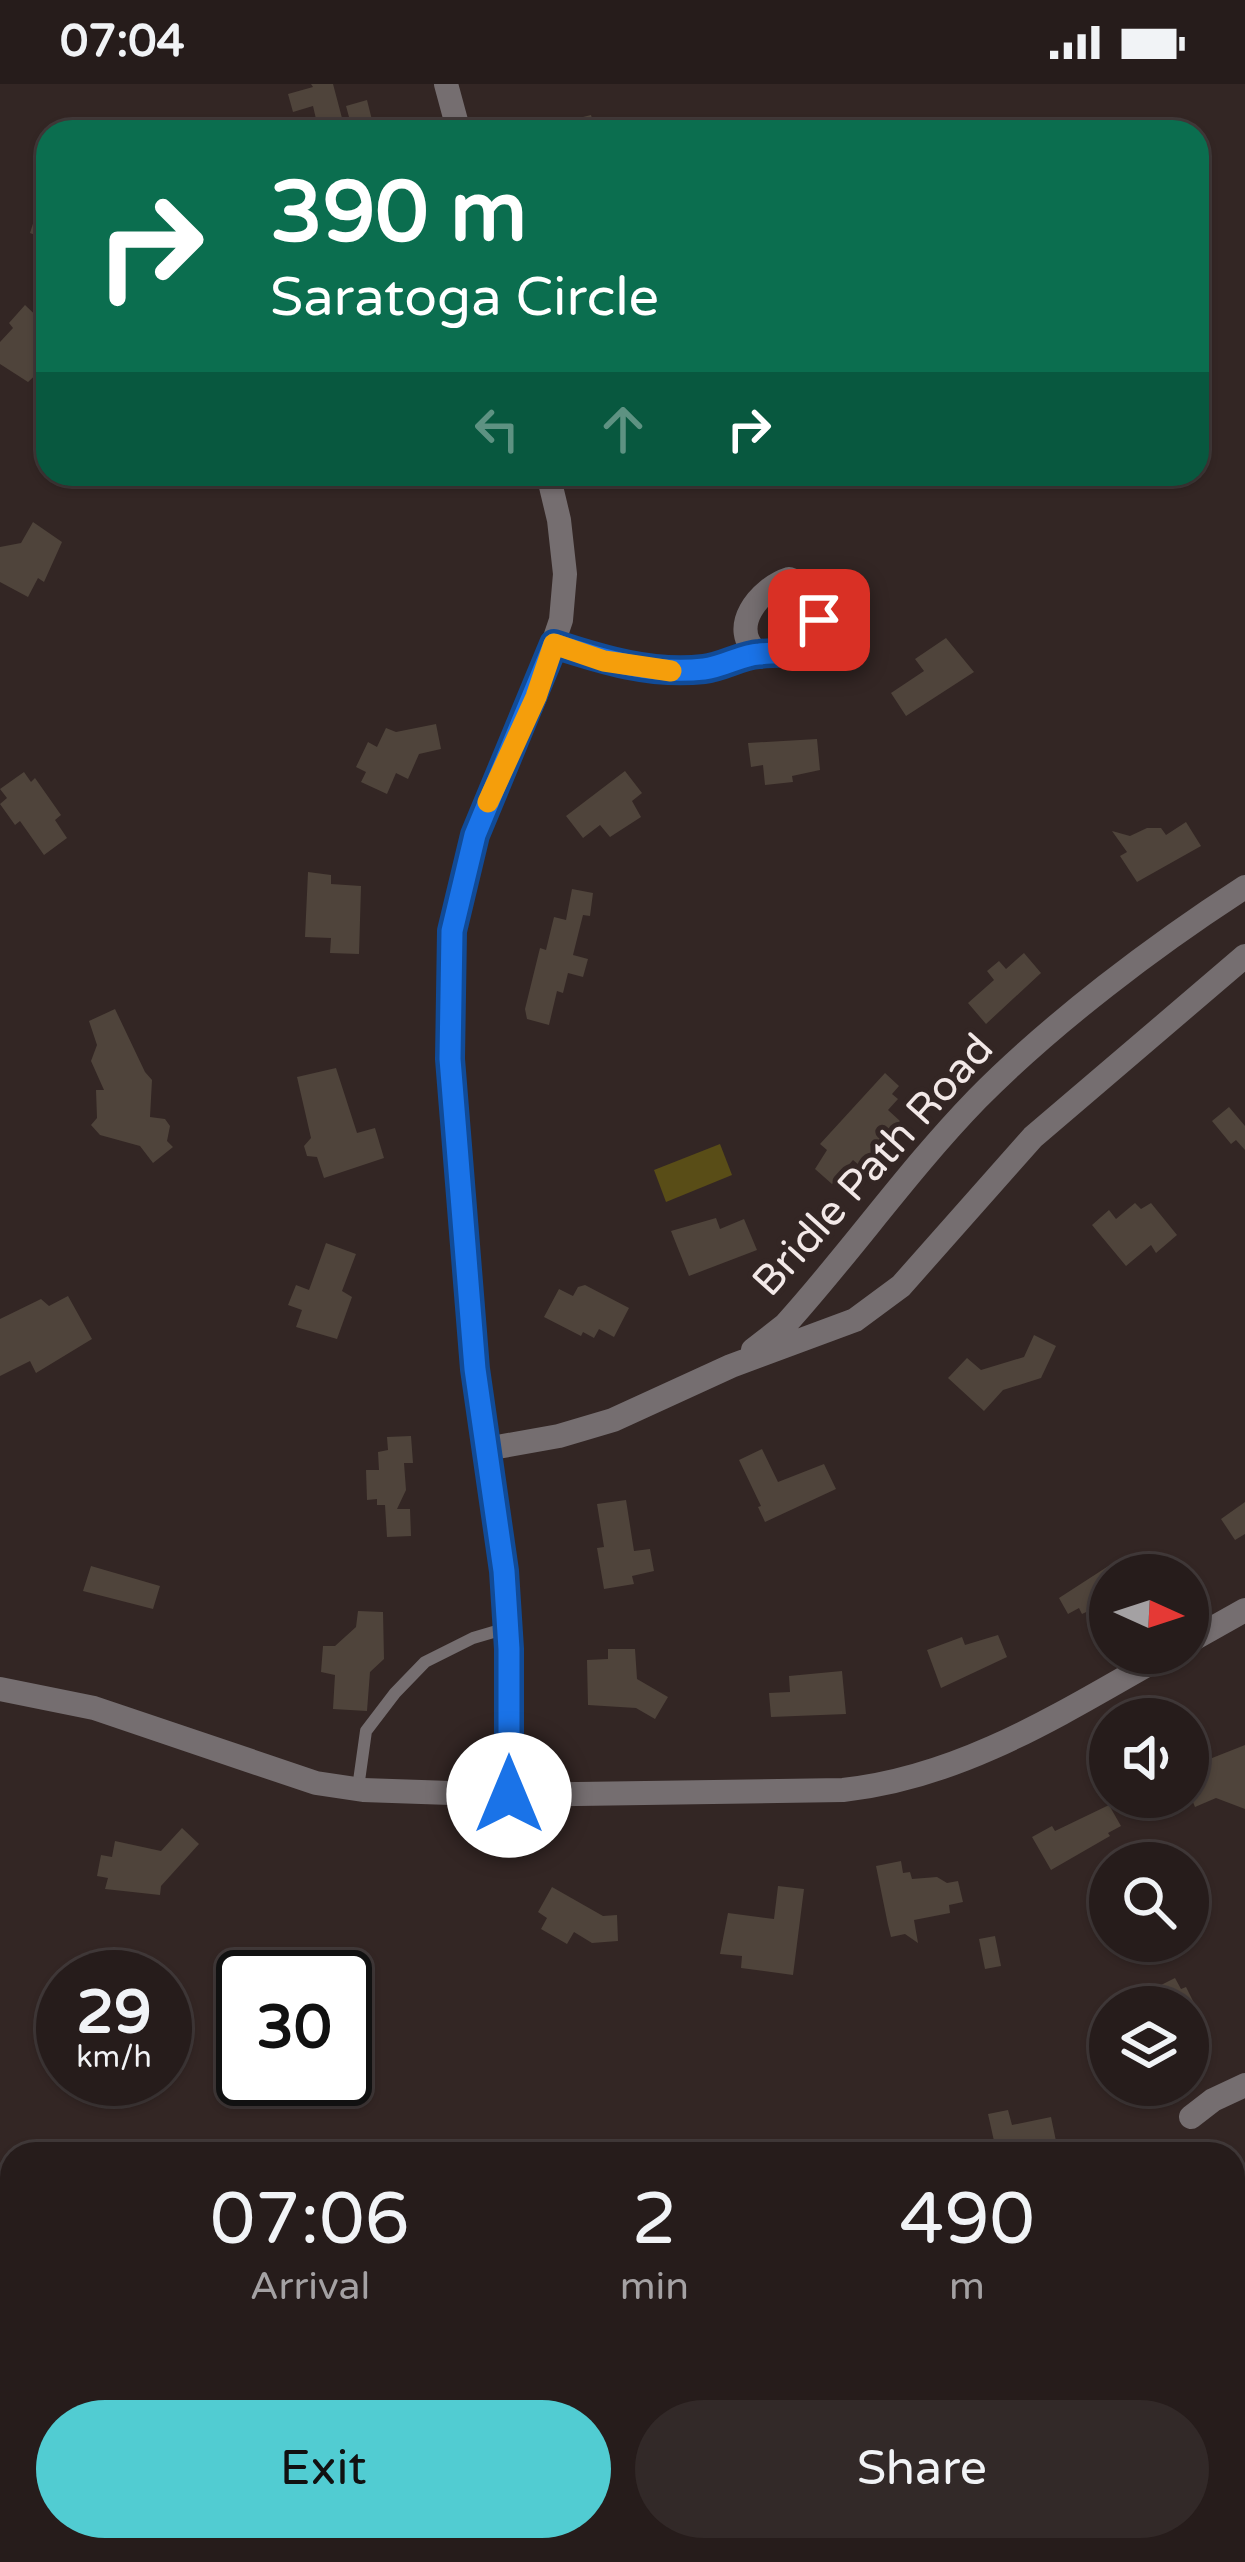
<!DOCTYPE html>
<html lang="en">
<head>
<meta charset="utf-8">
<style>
  :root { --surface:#261c1b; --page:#322928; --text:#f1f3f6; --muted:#a4a1a3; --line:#423a3a; --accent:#51ccd2 }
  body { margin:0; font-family:"Varela Round",sans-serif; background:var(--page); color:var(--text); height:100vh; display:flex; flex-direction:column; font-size:45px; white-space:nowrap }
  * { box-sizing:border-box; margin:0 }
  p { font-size:39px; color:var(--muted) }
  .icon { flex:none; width:66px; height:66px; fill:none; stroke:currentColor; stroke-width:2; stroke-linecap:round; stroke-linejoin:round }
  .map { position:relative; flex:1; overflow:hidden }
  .side { position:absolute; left:0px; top:2058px; width:1245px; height:420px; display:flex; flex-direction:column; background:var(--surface); border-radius:36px 36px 0 0; box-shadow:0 3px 9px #0004,0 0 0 3px var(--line) }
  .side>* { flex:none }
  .hud { position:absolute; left:36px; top:36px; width:1173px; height:366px; border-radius:36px; box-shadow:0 3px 9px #0004,0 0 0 3px var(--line); background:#0b6e4f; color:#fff; overflow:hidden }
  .needle { width:78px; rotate:93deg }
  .controls { position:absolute; left:1089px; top:1470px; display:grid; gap:24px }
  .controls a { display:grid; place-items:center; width:120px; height:120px; border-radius:50%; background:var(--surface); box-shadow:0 3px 9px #0004,0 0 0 3px var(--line); font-size:60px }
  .speed { position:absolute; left:36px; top:1866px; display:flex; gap:24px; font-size:60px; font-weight:700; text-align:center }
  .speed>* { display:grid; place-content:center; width:156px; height:156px; border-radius:50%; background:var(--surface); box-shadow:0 3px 9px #0004,0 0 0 3px var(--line); line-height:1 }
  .speed small { font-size:30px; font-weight:400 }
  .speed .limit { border:6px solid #111; border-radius:18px; background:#fff; color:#111 }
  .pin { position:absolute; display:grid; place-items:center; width:102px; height:102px; color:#fff; margin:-51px; border-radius:24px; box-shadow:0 6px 18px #0006 }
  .me { position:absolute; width:132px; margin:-66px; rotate:0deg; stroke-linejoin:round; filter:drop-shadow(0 0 9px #0008) }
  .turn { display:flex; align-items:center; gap:42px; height:252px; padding:0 36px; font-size:54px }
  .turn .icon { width:156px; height:156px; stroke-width:2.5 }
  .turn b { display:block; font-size:84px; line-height:102px }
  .lanes { display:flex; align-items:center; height:114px; padding:0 36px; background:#0003; justify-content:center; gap:60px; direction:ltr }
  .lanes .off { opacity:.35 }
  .eta { display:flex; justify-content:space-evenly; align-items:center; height:204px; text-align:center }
  .eta b { font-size:72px; font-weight:600; line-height:84px }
  .primary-button { display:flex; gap:24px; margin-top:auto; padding:24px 36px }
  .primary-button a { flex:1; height:138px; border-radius:72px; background:var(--accent); color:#111; font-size:48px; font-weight:600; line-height:138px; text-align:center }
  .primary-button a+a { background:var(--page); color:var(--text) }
  .status { display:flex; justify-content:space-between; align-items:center; height:84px; padding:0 60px; background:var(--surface); direction:ltr }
  .status svg { height:33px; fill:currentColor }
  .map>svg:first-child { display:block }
  .green { fill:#594d17 }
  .building { fill:#4f443b }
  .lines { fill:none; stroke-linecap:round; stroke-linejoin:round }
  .lane { stroke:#756e70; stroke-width:12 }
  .street { stroke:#756e70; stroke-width:24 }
  .route-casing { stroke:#114b97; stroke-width:30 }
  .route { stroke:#1a73e8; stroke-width:21 }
  .slow { stroke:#f59e0b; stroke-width:21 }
  .labels { text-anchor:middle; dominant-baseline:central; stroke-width:10; stroke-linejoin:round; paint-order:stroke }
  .street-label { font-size:42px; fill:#f2e8e7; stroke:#332624 }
</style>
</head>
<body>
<div class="status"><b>07:04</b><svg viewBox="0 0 49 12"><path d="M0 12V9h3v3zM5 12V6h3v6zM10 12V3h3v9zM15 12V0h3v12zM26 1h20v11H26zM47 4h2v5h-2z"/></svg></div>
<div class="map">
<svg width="1245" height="2478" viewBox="0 0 1245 2478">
  <rect width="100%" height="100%" fill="#332624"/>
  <path class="green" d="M720 1060 732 1091 666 1118 654 1086Z"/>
  <path class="building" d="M311 0H333L342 34 326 39 325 34 316 35 313 22 293 28 288 10 313 3Z
    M367 16 373 40 352 44 346 22Z
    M591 31 596 48H547V42Z
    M45 102 48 103V156L30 149Z
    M25 221 48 243V293L41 286 28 298 0 280V258L13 244 9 239Z
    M33 438 62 458 44 498 38 494 28 513 0 498V463L21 459Z
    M946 554 974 588 906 632 891 609 924 587 915 575Z
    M436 640 441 665 419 670 408 695 396 689 387 710 361 698 366 688 356 683 368 658 377 663 386 644 396 648Z
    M817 655 820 686 792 692 793 698 765 701 763 681 751 683 748 659Z
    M625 687 642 709 632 717 641 733 610 753 600 741 583 754 566 732Z
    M24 688 31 698 35 694 61 731 55 736 67 754 44 771 20 737 15 741 0 720 7 714 0 705Z
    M1186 738 1201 762 1137 798 1120 772 1127 768 1112 747 1130 752 1147 744H1161L1166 751Z
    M308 788 331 791V800L361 802 359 870 330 869 331 854 305 853Z
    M572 805 593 809 590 832 583 831 573 871 588 875 583 893 568 889 563 909 557 907 549 941 527 935 525 925 540 864 546 866 554 833 566 836Z
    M1024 869 1041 889 986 940 968 919 994 896 987 887 999 877 1006 885Z
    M115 925 145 988 152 996 150 1033 165 1035 170 1042 167 1057 173 1063 153 1079 140 1062 100 1051 91 1041 97 1034 96 1006H104L91 977 97 961 89 937Z
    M336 984 357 1049 375 1044 384 1074 324 1094 317 1073 307 1072 304 1062 311 1054 297 993Z
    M885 989 899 1002 892 1010 898 1015 888 1026 900 1037 870 1075 867 1072 859 1081 853 1076 832 1100 815 1085 827 1066 820 1060Z
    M1229 1023 1245 1042V1066L1236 1056 1231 1060 1212 1037Z
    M1135 1119 1141 1125 1151 1119 1177 1151 1156 1169 1151 1161 1126 1182 1092 1141 1109 1126 1116 1135Z
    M716 1134 720 1145 744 1135 757 1166 689 1192 671 1147Z
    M326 1159 356 1170 342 1207 352 1213 337 1255 296 1243 302 1226 288 1221 296 1201 309 1206Z
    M585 1201 629 1224 614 1253 599 1245 594 1254 583 1248 581 1252 544 1233 559 1205 573 1212 578 1203Z
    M68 1212 92 1255 36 1289 30 1277 0 1292V1235L41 1215 49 1222Z
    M1034 1251 1056 1262 1041 1294 1003 1306 984 1327 948 1294 967 1274 981 1286 1024 1273Z
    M411 1352 413 1379H404L406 1406 397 1425H410L411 1452 387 1453 385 1421H377V1415L367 1416 366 1386H379L378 1368 388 1366 387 1353Z
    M762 1365 778 1398 824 1380 836 1405 765 1438 758 1423 761 1422 739 1376Z
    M626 1416 634 1467 650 1465 654 1487 632 1492 634 1500 604 1505 597 1464 604 1463 597 1420Z
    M1245 1418V1450L1235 1456 1221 1435Z
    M1110 1481V1517L1082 1530 1079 1524 1068 1530 1059 1514Z
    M91 1482 160 1502 153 1525 83 1507Z
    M358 1527 383 1528 384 1575 370 1588 367 1627 333 1625 335 1591 321 1588 323 1562H335L356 1543Z
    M998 1551 1007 1573 941 1604 927 1566 962 1553 965 1561Z
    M608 1565H635L637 1595 668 1613 655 1635 636 1624 588 1621 587 1576 608 1575Z
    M842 1587 846 1630 771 1633 769 1609 790 1608 789 1592Z
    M1245 1661V1725L1216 1714 1195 1723 1188 1706V1679L1200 1674 1202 1678Z
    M1109 1721 1121 1742 1108 1749 1110 1752 1051 1786 1032 1753 1052 1742 1055 1747Z
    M182 1744 199 1760 161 1802 160 1811 105 1805 108 1794 97 1792 101 1771 112 1773 115 1757 161 1767Z
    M901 1777 903 1789 910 1788 912 1795 937 1793 947 1799 958 1797 963 1818 949 1821 950 1829 914 1836 918 1859 905 1850 891 1853 888 1841 876 1782Z
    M778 1802 804 1805 793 1891 741 1884 742 1872 720 1870 728 1829 774 1835Z
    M552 1803 603 1832 617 1831 618 1857 592 1859 574 1848 567 1860 541 1845 547 1834 538 1828Z
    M995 1852 1001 1882 985 1885 979 1855Z
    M1175 1894 1181 1905 1186 1903 1196 1923H1114L1120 1908 1129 1904 1151 1906Z
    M1008 2026 1012 2041 1051 2033 1056 2057 1049 2058 1051 2070H1010L1009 2064 996 2066 988 2030Z"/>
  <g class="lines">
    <path class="lane" d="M358 1704 366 1647 395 1609 425 1578 473 1554 507 1544"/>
    <path class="street" d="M446 0 459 48
      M554 560C603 576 657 594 709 584 724 581 738 574 753 571 775 567 798 576 811 552 815 543 819 537 819 526 817 508 805 500 789 495 760 504 726 545 759 570
      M753 1266 785 1241C851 1168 908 1086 977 1015 1052 939 1155 861 1245 803
      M486 1365 559 1352 613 1336 731 1282 855 1236 901 1202 1033 1053 1245 872
      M1188 1558 1245 1526
      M0 1605 94 1624 316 1699 363 1706 509 1711 843 1706C964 1693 1065 1627 1168 1569
      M509 1711V1565L504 1487 475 1285 450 975 452 847 475 751 535 613 561 536 565 490 559 436 548 390
      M1191 2033 1213 2016 1245 2001
      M100 2466 104 2478
      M0 2469 12 2464"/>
  </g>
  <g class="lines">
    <g class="route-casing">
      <path id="route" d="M509 1711V1565L504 1487 475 1285 450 975 452 847 475 751 554 560C603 576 652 591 704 585 723 583 741 571 759 570 796 567 800 572 819 536"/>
    </g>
    <use href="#route" class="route"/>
    <path class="slow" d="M488 718 536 613 554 560 604 577 671 587"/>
  </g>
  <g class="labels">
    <g class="street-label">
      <text transform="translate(873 1081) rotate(-48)">Bridle Path Road</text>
    </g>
  </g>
</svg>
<div class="controls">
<a><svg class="needle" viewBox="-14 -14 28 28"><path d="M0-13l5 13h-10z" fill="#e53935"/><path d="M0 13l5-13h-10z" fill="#a4a1a3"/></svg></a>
<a><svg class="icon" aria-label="sound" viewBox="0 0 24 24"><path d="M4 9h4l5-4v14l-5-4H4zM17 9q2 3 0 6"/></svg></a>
<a><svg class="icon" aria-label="search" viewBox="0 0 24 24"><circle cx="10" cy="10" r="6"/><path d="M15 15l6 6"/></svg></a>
<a><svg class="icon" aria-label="layers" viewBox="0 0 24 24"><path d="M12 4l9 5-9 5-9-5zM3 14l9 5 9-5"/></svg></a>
</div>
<div class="speed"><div>29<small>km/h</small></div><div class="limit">30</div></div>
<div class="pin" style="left:819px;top:536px;background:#d93025"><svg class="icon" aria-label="arrive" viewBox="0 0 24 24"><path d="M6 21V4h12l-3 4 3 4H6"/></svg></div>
<svg class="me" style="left:509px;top:1711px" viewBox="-20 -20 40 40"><circle r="19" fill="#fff"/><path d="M0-13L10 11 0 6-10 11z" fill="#1a73e8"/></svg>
<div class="hud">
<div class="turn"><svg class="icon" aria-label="right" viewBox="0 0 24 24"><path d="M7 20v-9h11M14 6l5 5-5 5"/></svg><div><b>390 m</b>Saratoga Circle</div></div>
<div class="lanes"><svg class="icon off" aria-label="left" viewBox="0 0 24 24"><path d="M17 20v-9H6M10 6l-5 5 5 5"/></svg><svg class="icon off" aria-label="ahead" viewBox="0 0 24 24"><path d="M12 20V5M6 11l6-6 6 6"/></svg><svg class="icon" aria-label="right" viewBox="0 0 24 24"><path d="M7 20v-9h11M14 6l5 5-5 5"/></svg></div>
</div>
<section class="side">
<div class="eta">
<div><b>07:06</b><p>Arrival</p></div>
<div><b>2</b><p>min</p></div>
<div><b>490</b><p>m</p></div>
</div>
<div class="primary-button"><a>Exit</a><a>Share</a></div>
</section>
</div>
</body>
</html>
